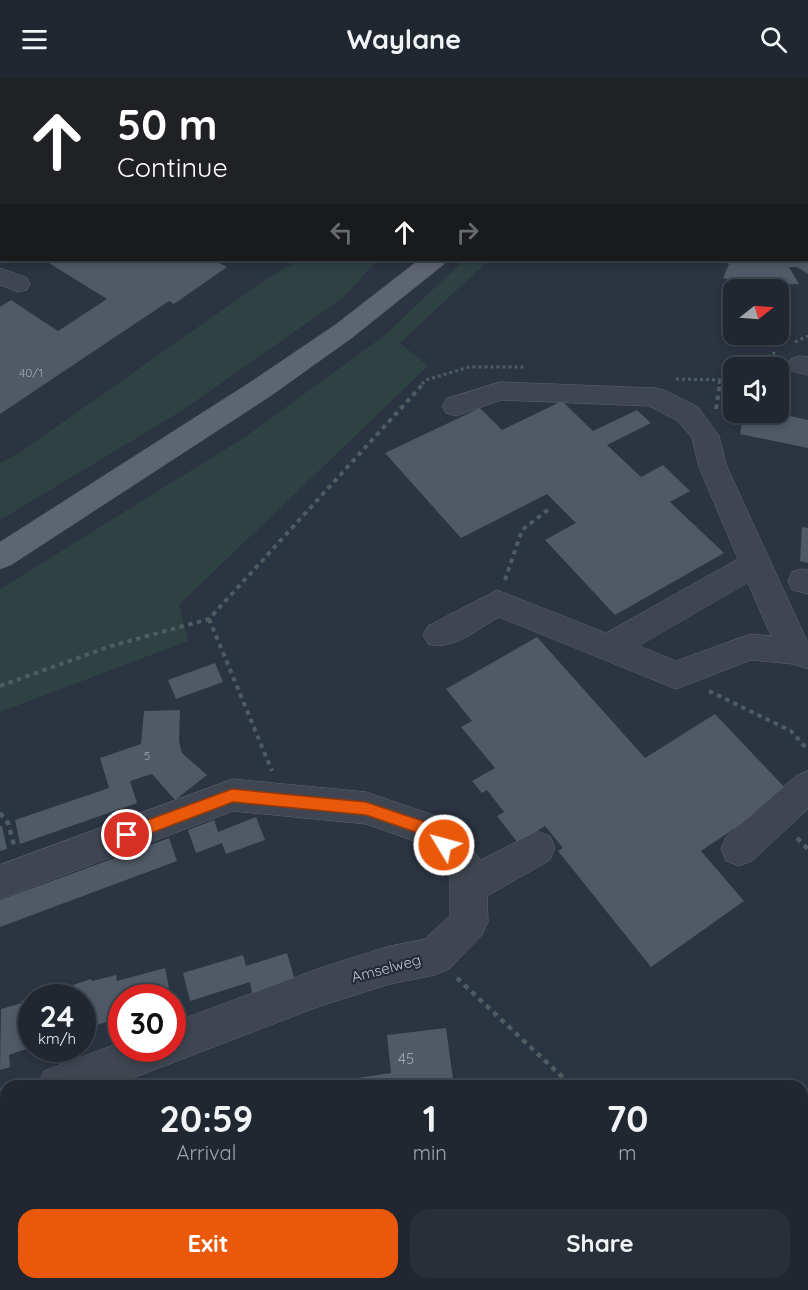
<!DOCTYPE html>
<html lang="en">
<head>
<meta charset="utf-8">
<style>
  :root { --surface:#202731; --page:#282f39; --text:#f1f3f6; --muted:#a2a5ab; --line:#3d444d; --accent:#ea580c }
  body { margin:0; font-family:Quicksand,sans-serif; background:var(--page); color:var(--text); height:100vh; display:flex; flex-direction:column; font-size:22px; white-space:nowrap }
  * { box-sizing:border-box; margin:0 }
  p { font-size:20px; color:var(--muted) }
  .icon { flex:none; width:33px; height:33px; fill:none; stroke:currentColor; stroke-width:2; stroke-linecap:round; stroke-linejoin:round }
  .map { position:relative; flex:1; overflow:hidden }
  .sheet { position:absolute; left:0px; top:1002px; width:808px; height:210px; display:flex; flex-direction:column; background:var(--surface); border-radius:18px 18px 0 0; box-shadow:0 3px 9px #0003,0 0 0 2px var(--line) }
  .sheet>* { flex:none }
  .banner { position:absolute; left:0px; top:0px; width:808px; height:183px; box-shadow:0 3px 9px #0003,0 0 0 2px var(--line); background:#202124; color:#fff; overflow:hidden }
  .needle { width:39px; rotate:73deg }
  .fabs { position:absolute; left:723px; top:201px; display:grid; gap:12px }
  .fabs a { display:grid; place-items:center; width:66px; height:66px; border-radius:12px; background:var(--surface); box-shadow:0 3px 9px #0003,0 0 0 2px var(--line); font-size:30px }
  .speed { position:absolute; left:18px; top:906px; display:flex; gap:12px; font-size:30px; font-weight:700; text-align:center }
  .speed>* { display:grid; place-content:center; width:78px; height:78px; border-radius:50%; background:var(--surface); box-shadow:0 3px 9px #0003,0 0 0 2px var(--line); line-height:1 }
  .speed small { font-size:15px; font-weight:400 }
  .speed .limit { border:9px solid #d22; background:#fff; color:#111 }
  .pin { position:absolute; display:grid; place-items:center; width:51px; height:51px; color:#fff; margin:-26px; border:3px solid #fff; border-radius:50%; box-shadow:0 2px 6px #0007 }
  .me { position:absolute; width:66px; margin:-33px; rotate:307deg; stroke-linejoin:round; filter:drop-shadow(0 0 4px #0008) }
  .turn { display:flex; align-items:center; gap:21px; height:126px; padding:0 18px; font-size:27px }
  .turn .icon { width:78px; height:78px; stroke-width:2.5 }
  .turn b { display:block; font-size:42px; line-height:51px }
  .lanes { display:flex; align-items:center; height:57px; padding:0 18px; background:#0003; justify-content:center; gap:30px; direction:ltr }
  .lanes .off { opacity:.35 }
  .eta { display:flex; justify-content:space-evenly; align-items:center; height:102px; text-align:center }
  .eta b { font-size:36px; font-weight:700; line-height:42px }
  .action { display:flex; gap:12px; margin-top:auto; padding:12px 18px }
  .action a { flex:1; height:69px; border-radius:18px; background:var(--accent); color:#fff; font-size:24px; font-weight:700; line-height:69px; text-align:center }
  .action a+a { background:var(--page); color:var(--text) }
  header { display:flex; justify-content:space-between; align-items:center; height:78px; padding:0 18px; background:var(--surface); font-size:27px; font-weight:700 }
  .map>svg:first-child { display:block }
  .green { fill:#2e4243 }
  .building { fill:#4f5a66 }
  .lines { fill:none; stroke-linecap:round; stroke-linejoin:round }
  .minor-casing { stroke:#5d646e; stroke-width:1 }
  .major-casing { stroke:#484f5a; stroke-width:1 }
  .path-far2 { stroke:#4d5e61; stroke-width:3; stroke-dasharray:3 3; stroke-linecap:butt }
  .path-far1 { stroke:#4d5e61; stroke-width:4; stroke-dasharray:4.5 4.5; stroke-linecap:butt }
  .path { stroke:#4d5e61; stroke-width:4.5; stroke-dasharray:5 5; stroke-linecap:butt }
  .minor { fill:#3f4651; fill-rule:evenodd }
  .major { fill:#5d6571; fill-rule:evenodd }
  .route { fill:#ea580c; stroke:#983908; stroke-width:1.5 }
  .labels { text-anchor:middle; dominant-baseline:central; stroke-width:4.5; stroke-linejoin:round; paint-order:stroke }
  .number-label { font-size:12px; fill:#a1a8b2 }
  .street-label { font-size:15px; fill:#bcc2cb; stroke:#232b37 }
  .near-number-label { font-size:15px; fill:#a1a8b2 }
</style>
</head>
<body>
<header><svg class="icon" aria-label="menu" viewBox="0 0 24 24"><path d="M4 6h16M4 12h16M4 18h16"/></svg>Waylane<svg class="icon" aria-label="search" viewBox="0 0 24 24"><circle cx="10" cy="10" r="6"/><path d="M15 15l6 6"/></svg></header>
<div class="map">
<svg width="808" height="1212" viewBox="0 0 808 1212">
  <rect width="100%" height="100%" fill="#2b3441"/>
  <path class="green" d="M298 182H377L344 219 183 332 0 442V385L19 375 262 204Z
    M464 182H489L400 265 428 288 179 527 188 563 0 634V511L245 359 385 257Z"/>
  <path class="building" d="M44 182H213L227 189 174 226 169 223 0 336V229L11 222 58 253 107 221Z
    M722 182H808V196L797 189H789L799 206 760 207 723 200 729 186Z
    M562 323 593 353 637 332 651 345 607 367 641 399 663 387 690 413 670 424 724 475 615 537 545 462 576 445 547 416 461 460 385 375 480 330 502 352Z
    M744 334H771L808 342V370L740 356Z
    M802 449 808 450V485L800 483Z
    M537 559 645 680 715 636 789 714 701 773 744 823 651 889 558 773 563 770 545 748 518 765 497 738 504 734 487 712 482 715 472 703 495 690 461 649 472 643 446 611Z
    M215 585 223 604 176 621 168 602Z
    M180 632 179 663 182 675 207 697 175 722 152 696 130 703 137 725 20 766 15 742 109 710 100 680 141 666 144 633Z
    M256 739 265 762 226 776 222 765 196 775 188 752 214 742 218 754Z
    M0 748H2L7 771 0 773Z
    M169 760 177 783 0 849V822Z
    M287 875 296 906 253 919 250 904 190 923 183 895 243 877 246 888Z
    M165 890 171 920H122V939L82 952V920H34L91 901 92 903 116 897 117 903Z
    M32 920V969L9 977 10 989 0 992 1 931 22 925 21 923Z
    M446 950 454 1008H357V1000L391 995 387 957Z
    M94 1206H154V1209L132 1212H85L94 1209Z
    M270 1206H352L353 1212H271Z
    M493 1206H576L577 1211 494 1212Z"/>
  <g class="lines">
    <g class="minor-casing">
      <path id="minor" d="M70 0H92L69 2Z
        M322 0H343L321 2Z
        M0 38H2L0 52Z
        M0 190 27 200 30 206 27 212 18 214 0 207Z
        M800 278 808 279V297L791 293 787 287 791 281Z
        M500 304 654 310 664 312 698 329 719 358 727 389 808 565V591L793 586 751 582 676 611 499 539C478 551 451 574 428 566L423 557 428 548 497 512 606 555 738 481 699 389 692 360 678 343 649 328 501 322 456 338 446 335 442 328 446 321ZM748 505 771 558 750 556 676 583 639 568Z
        M803 491 808 492V516L792 512 788 503 792 494Z
        M808 693V731L752 783 739 788 726 783 721 771 726 759 796 698Z
        M233 701 366 714 445 741 481 782 537 753 550 758 555 770 550 782 487 818 488 844 482 857 449 891 435 897 390 906 320 928 112 1008H38L44 993 122 964V970H172V945L320 890 390 868 425 861 450 837V799L420 765 366 746 233 733 0 821V787Z
        M6 1009V1051L0 1053V1011Z"/>
    </g>
    <g class="major-casing">
      <path id="major" d="M402 0H425L401 2Z
        M601 0H621L600 2Z
        M673 0H696L697 2H674Z
        M807 37H808V51H807Z
        M419 182H446L443 187 353 259 269 319 11 487 0 491V464L249 305 335 247Z"/>
    </g>
    <path class="path-far2" d="M795 264 808 258
      M746 290 778 273
      M676 301 720 302 734 295
      M422 306 426 302 469 289H526
      M719 306 720 302"/>
    <path class="path-far1" d="M716 331 720 305
      M505 502 522 452 549 431
      M209 541 272 693
      M0 608 111 568 209 541 424 305
      M709 613 791 653 808 672"/>
    <path class="path" d="M0 735 8 745 14 767
      M797 760 808 771
      M457 900 572 1008
      M802 1117 808 1118
      M751 1206 754 1212
      M182 1212 183 1206
      M375 1212 377 1206"/>
    <use href="#minor" class="minor"/>
    <use href="#major" class="major"/>
  </g>
  <path class="route" d="M232 711 366 724 437 748 451 767 449 772 444 774 439 772 427 758 366 737 233 724 127 764 121 762 119 757 121 752Z"/>
  <g class="labels">
    <g class="number-label">
      <text x="31" y="294">40/1</text>
      <text x="147" y="677">5</text>
    </g>
    <g class="street-label">
      <text transform="translate(386 890) rotate(-15)">Amselweg</text>
    </g>
    <g class="near-number-label">
      <text x="406" y="980">45</text>
    </g>
  </g>
</svg>
<div class="fabs">
<a><svg class="needle" viewBox="-14 -14 28 28"><path d="M0-13l5 13h-10z" fill="#e53935"/><path d="M0 13l5-13h-10z" fill="#a2a5ab"/></svg></a>
<a><svg class="icon" aria-label="sound" viewBox="0 0 24 24"><path d="M4 9h4l5-4v14l-5-4H4zM17 9q2 3 0 6"/></svg></a>
</div>
<div class="speed"><div>24<small>km/h</small></div><div class="limit">30</div></div>
<div class="pin" style="left:127px;top:757px;background:#d93025"><svg class="icon" aria-label="arrive" viewBox="0 0 24 24"><path d="M6 21V4h12l-3 4 3 4H6"/></svg></div>
<svg class="me" style="left:444px;top:767px" viewBox="-20 -20 40 40"><circle r="17" fill="#ea580c" stroke="#fff" stroke-width="3"/><path d="M0-11L8 9 0 5-8 9z" fill="#fff"/></svg>
<div class="banner">
<div class="turn"><svg class="icon" aria-label="ahead" viewBox="0 0 24 24"><path d="M12 20V5M6 11l6-6 6 6"/></svg><div><b>50 m</b>Continue</div></div>
<div class="lanes"><svg class="icon off" aria-label="left" viewBox="0 0 24 24"><path d="M17 20v-9H6M10 6l-5 5 5 5"/></svg><svg class="icon" aria-label="ahead" viewBox="0 0 24 24"><path d="M12 20V5M6 11l6-6 6 6"/></svg><svg class="icon off" aria-label="right" viewBox="0 0 24 24"><path d="M7 20v-9h11M14 6l5 5-5 5"/></svg></div>
</div>
<section class="sheet">
<div class="eta">
<div><b>20:59</b><p>Arrival</p></div>
<div><b>1</b><p>min</p></div>
<div><b>70</b><p>m</p></div>
</div>
<div class="action"><a>Exit</a><a>Share</a></div>
</section>
</div>
</body>
</html>
